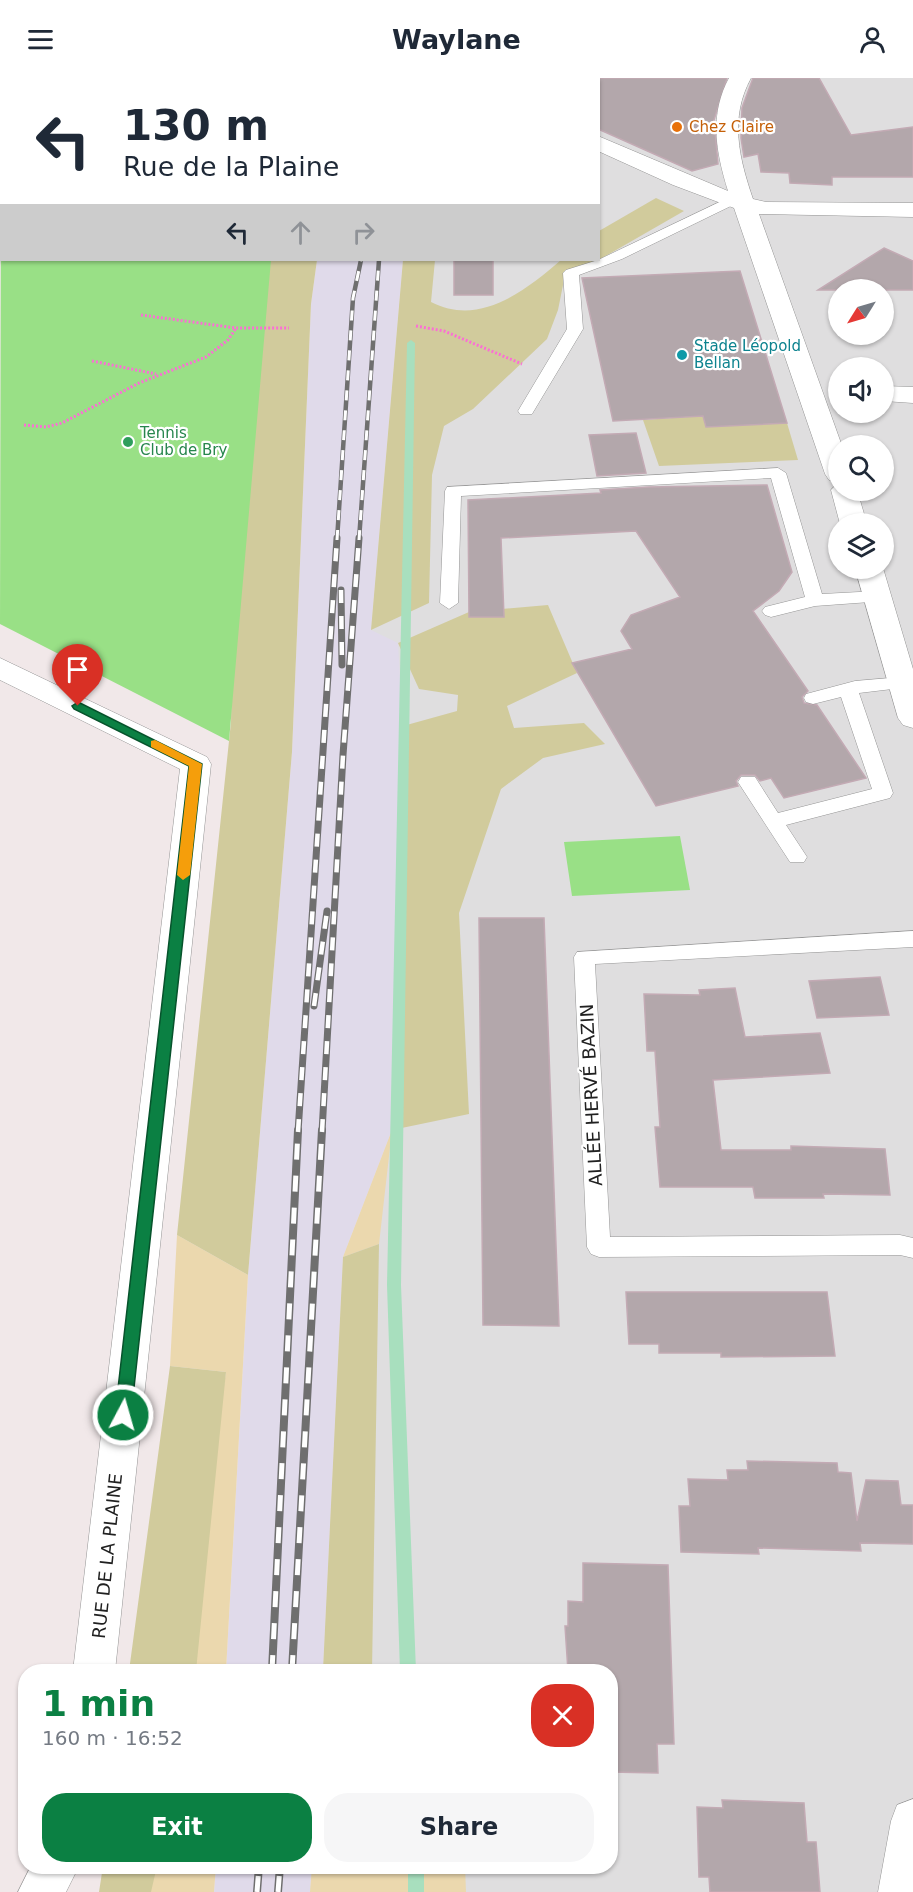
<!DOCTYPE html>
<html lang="en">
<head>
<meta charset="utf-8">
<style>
  :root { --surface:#fff; --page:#f6f6f7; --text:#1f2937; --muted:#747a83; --accent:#0b8043 }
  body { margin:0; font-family:"DejaVu Sans",sans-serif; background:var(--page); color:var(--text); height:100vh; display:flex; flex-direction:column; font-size:22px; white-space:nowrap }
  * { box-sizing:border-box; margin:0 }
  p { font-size:20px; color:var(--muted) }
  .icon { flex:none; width:33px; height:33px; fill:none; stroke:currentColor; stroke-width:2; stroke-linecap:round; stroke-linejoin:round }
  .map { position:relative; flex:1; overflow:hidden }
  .panel { position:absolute; left:18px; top:1586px; width:600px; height:210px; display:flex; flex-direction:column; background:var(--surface); border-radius:24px; box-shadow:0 2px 4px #0004 }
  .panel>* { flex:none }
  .hud { position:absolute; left:0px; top:0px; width:600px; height:183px; box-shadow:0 2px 4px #0004; background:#fff; color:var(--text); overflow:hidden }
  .needle { width:39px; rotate:233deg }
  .buttons { position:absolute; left:828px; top:201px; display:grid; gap:12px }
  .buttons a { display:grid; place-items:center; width:66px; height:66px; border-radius:50%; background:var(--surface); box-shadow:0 2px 4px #0004; font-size:30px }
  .pin { position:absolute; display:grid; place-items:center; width:51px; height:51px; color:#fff; margin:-62px -26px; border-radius:50% 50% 50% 0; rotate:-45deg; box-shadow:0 0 6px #0007 }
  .pin .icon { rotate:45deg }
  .me { position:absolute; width:66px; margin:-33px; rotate:6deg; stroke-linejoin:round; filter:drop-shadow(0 0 4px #0008) }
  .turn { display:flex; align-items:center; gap:21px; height:126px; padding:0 24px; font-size:27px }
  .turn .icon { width:78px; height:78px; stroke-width:2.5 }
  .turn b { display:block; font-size:42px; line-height:51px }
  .lanes { display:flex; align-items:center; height:57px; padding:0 24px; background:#0003; justify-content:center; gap:30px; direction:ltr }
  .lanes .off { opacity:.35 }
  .round { display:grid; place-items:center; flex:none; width:63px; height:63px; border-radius:24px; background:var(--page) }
  .headline { display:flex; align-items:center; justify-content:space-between; height:102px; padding:0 24px }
  h1 { font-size:36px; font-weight:700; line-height:45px; color:var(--accent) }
  .button { display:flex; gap:12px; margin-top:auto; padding:12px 24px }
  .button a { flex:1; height:69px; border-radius:24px; background:var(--accent); color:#fff; font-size:24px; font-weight:700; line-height:69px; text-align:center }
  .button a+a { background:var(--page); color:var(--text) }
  header { display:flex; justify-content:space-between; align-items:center; height:78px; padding:0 24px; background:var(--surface); font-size:27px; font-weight:700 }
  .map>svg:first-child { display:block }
  .residential { fill:#dfdedf; fill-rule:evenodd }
  .industrial { fill:#e0daea }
  .grass { fill:#ebd8ae }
  .forest { fill:#d1cb9c }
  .pitch { fill:#99e086 }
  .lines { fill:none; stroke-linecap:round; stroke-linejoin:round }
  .stream { fill:#a8dfbe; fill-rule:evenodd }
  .building { fill:#b3a7ab; stroke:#c3aab4; stroke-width:1.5 }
  .lane-casing { stroke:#959595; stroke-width:1 }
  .street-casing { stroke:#959595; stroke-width:1 }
  .path { stroke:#fb6fd4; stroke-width:3; stroke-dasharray:2 2; stroke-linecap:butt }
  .lane { fill:#fff; fill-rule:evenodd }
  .street { fill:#fff; fill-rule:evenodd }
  .rail-far2-casing { stroke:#6f6f6f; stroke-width:4.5 }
  .rail-far1-casing { stroke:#6f6f6f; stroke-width:7 }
  .rail-casing { stroke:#6f6f6f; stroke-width:8 }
  .rail-far2 { stroke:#fff; stroke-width:3; stroke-dasharray:10; stroke-linecap:butt }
  .rail-far1 { stroke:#fff; stroke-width:4.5; stroke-dasharray:13; stroke-linecap:butt }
  .rail { stroke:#fff; stroke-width:5; stroke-dasharray:16; stroke-linecap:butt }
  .route { fill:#0b8043; stroke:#07532c; stroke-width:1.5 }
  .slow { fill:#f59e0b }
  .food-dot { fill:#e8710a; stroke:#fff; stroke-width:2 }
  .culture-dot { fill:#0f9aa8; stroke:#fff; stroke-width:2 }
  .leisure-dot { fill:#2e9e5b; stroke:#fff; stroke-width:2 }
  .labels { text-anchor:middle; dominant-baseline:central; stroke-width:4.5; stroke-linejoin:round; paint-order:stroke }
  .far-food-label { font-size:15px; fill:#c56008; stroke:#fff; text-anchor:start }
  .far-culture-label { font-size:15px; fill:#0d838f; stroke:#fff; text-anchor:start }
  .far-leisure-label { font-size:15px; fill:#27864d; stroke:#fff; text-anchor:start }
  .street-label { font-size:18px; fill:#212121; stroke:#fff }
</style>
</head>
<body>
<header><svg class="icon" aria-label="menu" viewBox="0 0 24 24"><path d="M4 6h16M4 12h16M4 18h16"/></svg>Waylane<svg class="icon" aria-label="person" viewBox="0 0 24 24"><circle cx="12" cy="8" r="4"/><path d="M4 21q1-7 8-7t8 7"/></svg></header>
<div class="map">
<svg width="913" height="1814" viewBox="0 0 913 1814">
  <rect width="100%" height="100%" fill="#f1e8e9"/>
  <path class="residential" d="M434 0H913V1814H310L312 1788H610V1593H323L343 1179 392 1052 371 552 403 182H598V2ZM838 212H884V256H838ZM838 290H884V334H838ZM838 368H884V412H838ZM838 446H884V490H838Z"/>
  <path class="industrial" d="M317 182H403L371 552 398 565 403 648 392 1052 343 1179 323 1593H226L248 1197 292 674 311 226Z
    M216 1788H312L310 1814H214Z"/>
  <path class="grass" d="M392 1052 379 1166 343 1179Z
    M177 1157 248 1197 226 1593H180L226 1294 170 1288Z
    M149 1788H216L214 1814H145Z
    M312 1788H465L466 1814H310Z"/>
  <path class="forest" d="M0 0H177L182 1 2 2 0 89Z
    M656 120 684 133 564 202 558 232 547 261 473 331 444 348 432 397 429 525 371 552 403 182H435L431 224C480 249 525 213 561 182H598L599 153Z
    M239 182H317L311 226 292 674 248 1197 177 1157 231 644Z
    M703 338 707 349 787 345 798 382 659 388 643 342Z
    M548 527 577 595 507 628 514 650 584 645 605 666 543 680 501 711 459 835 469 1036 392 1052 403 648 457 633 458 617 419 611 398 565 469 534Z
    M379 1166 372 1593H330L323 1592 343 1179Z
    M170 1288 226 1294 196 1593H129Z
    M103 1788H157L151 1814H99Z"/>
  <path class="pitch" d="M1 107 2 182H271L229 663 0 546Z
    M680 758 690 812 572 818 564 764Z"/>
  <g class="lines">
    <path class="stream" d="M411 262 415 265 401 1207 416 1593H400L387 1207 407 265Z
      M408 1788H424V1814H408Z"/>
  </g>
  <path class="building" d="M598 0H727L714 42 718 86 692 93 598 51Z
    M753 0H819L851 57 913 49V99H832V107L790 105 789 95 761 94 758 76 744 79 741 60 742 30Z
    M884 170 913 183V212H818Z
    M454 182H493V217H454Z
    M740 193 787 345 706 349 703 338 613 343 582 200Z
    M636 355 646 395 597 398 589 357Z
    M767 407 792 494 779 513 753 533 808 613 802 619 804 625 817 627 866 700 784 720 771 700 760 703 755 697H741L736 703 738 708 656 728 572 585 632 571 621 553 631 537 680 519 636 453 501 460 504 539H469L468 422 601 415 600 412 649 409Z
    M479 840H544L559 1248 483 1247Z
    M880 899 889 937 817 940 809 903Z
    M735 910 745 959 820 955 830 995 713 1002 721 1072H791V1068L885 1071 890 1117 823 1116 824 1120H755L753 1109H660L655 1049H660L655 973H647L644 916 700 917 699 912Z
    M626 1214H827L835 1278 721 1279V1275H659V1266H629Z
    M747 1383 837 1385 838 1394 851 1395 857 1443 866 1402 898 1403 901 1427H913V1466L860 1465 861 1473 758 1470 759 1476 681 1474 679 1428H690L688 1401 728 1402 727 1392H748Z
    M583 1485 668 1487 674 1666H657L658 1695 610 1694V1593H568L565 1548H568V1523L583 1524Z
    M722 1722 804 1725 807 1764H816L820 1814H710L709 1799H699L697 1729 723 1730Z"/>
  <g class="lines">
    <g class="lane-casing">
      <path id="lane" d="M730 119 735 120 737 123 735 126 622 181 579 197 583 251 532 336H520L518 333 567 251 563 195 566 192 598 182Z
        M778 390 786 395 822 516 878 513 884 515 887 519 884 523 815 528 771 539 765 537 762 533 765 529 805 519 771 400 461 418 458 525 449 531 440 525 445 413 447 409Z
        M902 599 909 601 911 605 909 609 859 615 893 715 890 720 786 747 807 779 804 784H790L738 704 741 699H755L778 735 872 711 841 619 813 626 806 624 804 620 806 616 855 603Z
        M913 853V869L595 886 610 1159 900 1157 913 1160V1180L900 1177 599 1179 591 1176 587 1169 574 879 577 874Z"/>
    </g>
    <g class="street-casing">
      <path id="street" d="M446 0H470L471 2H447Z
        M729 0H751C729 40 739 80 753 121L766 124 913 125V139L759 136 842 368H838V404L829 402 825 396 734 130 673 107 598 73V58L728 113C716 74 709 37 729 0Z
        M884 308 913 309V325L884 323Z
        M838 405V412H857L867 446H840L831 412Z
        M855 490H883L913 591V650L903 647 898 640Z
        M0 580 207 679 211 686 115 1593H73L180 691 0 602Z
        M913 1721V1814H878L891 1743 897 1727Z
        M31 1788H79L66 1814H18Z"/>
    </g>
    <path class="path" d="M141 237 236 250H289
      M416 248 444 253 522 286
      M92 283 156 296
      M24 347 46 349 62 345 139 305 206 279 228 262 236 250"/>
    <use href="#lane" class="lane"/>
    <use href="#street" class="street"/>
    <g class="rail-far2-casing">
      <path id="rail-far2" d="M337 462 353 220 361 182
        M359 462 379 182"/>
    </g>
    <g class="rail-far1-casing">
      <path id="rail-far1" d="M341 512 342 587
        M314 928 327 833
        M298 1054 337 460
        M322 1054 343 677 359 460"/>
    </g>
    <g class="rail-casing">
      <path id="rail" d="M272 1593 298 1052
        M292 1593 322 1052
        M257 1814 259 1788
        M278 1814 280 1788"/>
    </g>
    <use href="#rail-far2" class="rail-far2"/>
    <use href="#rail-far1" class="rail-far1"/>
    <use href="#rail" class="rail"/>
  </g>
  <path class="route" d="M78 624 202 686 131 1337 129 1342 123 1344 117 1342 115 1337 189 688 74 631 72 628Z"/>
  <path class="slow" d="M155 662 202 686 190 797 183 802 177 797 189 688 151 669V663Z"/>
  <circle class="food-dot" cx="677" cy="49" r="6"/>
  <circle class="culture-dot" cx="682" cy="277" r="6"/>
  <circle class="leisure-dot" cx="128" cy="364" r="6"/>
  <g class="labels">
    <g class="far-food-label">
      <text x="689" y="49">Chez Claire</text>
    </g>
    <g class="far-culture-label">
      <text x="694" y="268">Stade Léopold<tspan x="694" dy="17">Bellan</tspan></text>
    </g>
    <g class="far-leisure-label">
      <text x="140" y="355">Tennis<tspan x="140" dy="17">Club de Bry</tspan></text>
    </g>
    <g class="street-label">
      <text transform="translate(591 1017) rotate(-93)">ALLÉE HERVÉ BAZIN</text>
      <text transform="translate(107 1478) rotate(-84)">RUE DE LA PLAINE</text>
    </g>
  </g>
</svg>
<div class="buttons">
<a><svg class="needle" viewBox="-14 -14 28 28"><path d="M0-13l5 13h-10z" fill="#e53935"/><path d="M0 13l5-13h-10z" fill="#747a83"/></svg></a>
<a><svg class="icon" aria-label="sound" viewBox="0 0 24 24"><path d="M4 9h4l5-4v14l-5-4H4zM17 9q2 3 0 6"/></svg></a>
<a><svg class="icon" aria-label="search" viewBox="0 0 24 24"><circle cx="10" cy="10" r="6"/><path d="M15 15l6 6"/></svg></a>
<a><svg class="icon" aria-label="layers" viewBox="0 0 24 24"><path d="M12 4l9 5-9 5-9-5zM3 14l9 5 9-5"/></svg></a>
</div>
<div class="pin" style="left:78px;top:628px;background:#d93025"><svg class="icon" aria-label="arrive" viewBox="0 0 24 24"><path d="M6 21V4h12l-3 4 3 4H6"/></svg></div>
<svg class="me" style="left:123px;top:1337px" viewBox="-20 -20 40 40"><circle r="17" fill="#0b8043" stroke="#fff" stroke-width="3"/><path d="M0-11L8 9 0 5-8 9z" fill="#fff"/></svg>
<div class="hud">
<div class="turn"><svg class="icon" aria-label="left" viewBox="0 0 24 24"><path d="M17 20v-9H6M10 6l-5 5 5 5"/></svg><div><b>130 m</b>Rue de la Plaine</div></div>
<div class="lanes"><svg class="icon" aria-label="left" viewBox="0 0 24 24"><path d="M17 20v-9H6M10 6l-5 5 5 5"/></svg><svg class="icon off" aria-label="ahead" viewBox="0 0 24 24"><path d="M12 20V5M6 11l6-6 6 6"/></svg><svg class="icon off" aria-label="right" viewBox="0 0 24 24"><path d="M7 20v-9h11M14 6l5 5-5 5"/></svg></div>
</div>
<section class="panel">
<div class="headline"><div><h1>1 min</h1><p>160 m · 16:52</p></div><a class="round" style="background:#d93025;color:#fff"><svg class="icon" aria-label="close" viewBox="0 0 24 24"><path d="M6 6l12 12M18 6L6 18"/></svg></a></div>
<div class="button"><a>Exit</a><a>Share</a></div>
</section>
</div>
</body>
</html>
